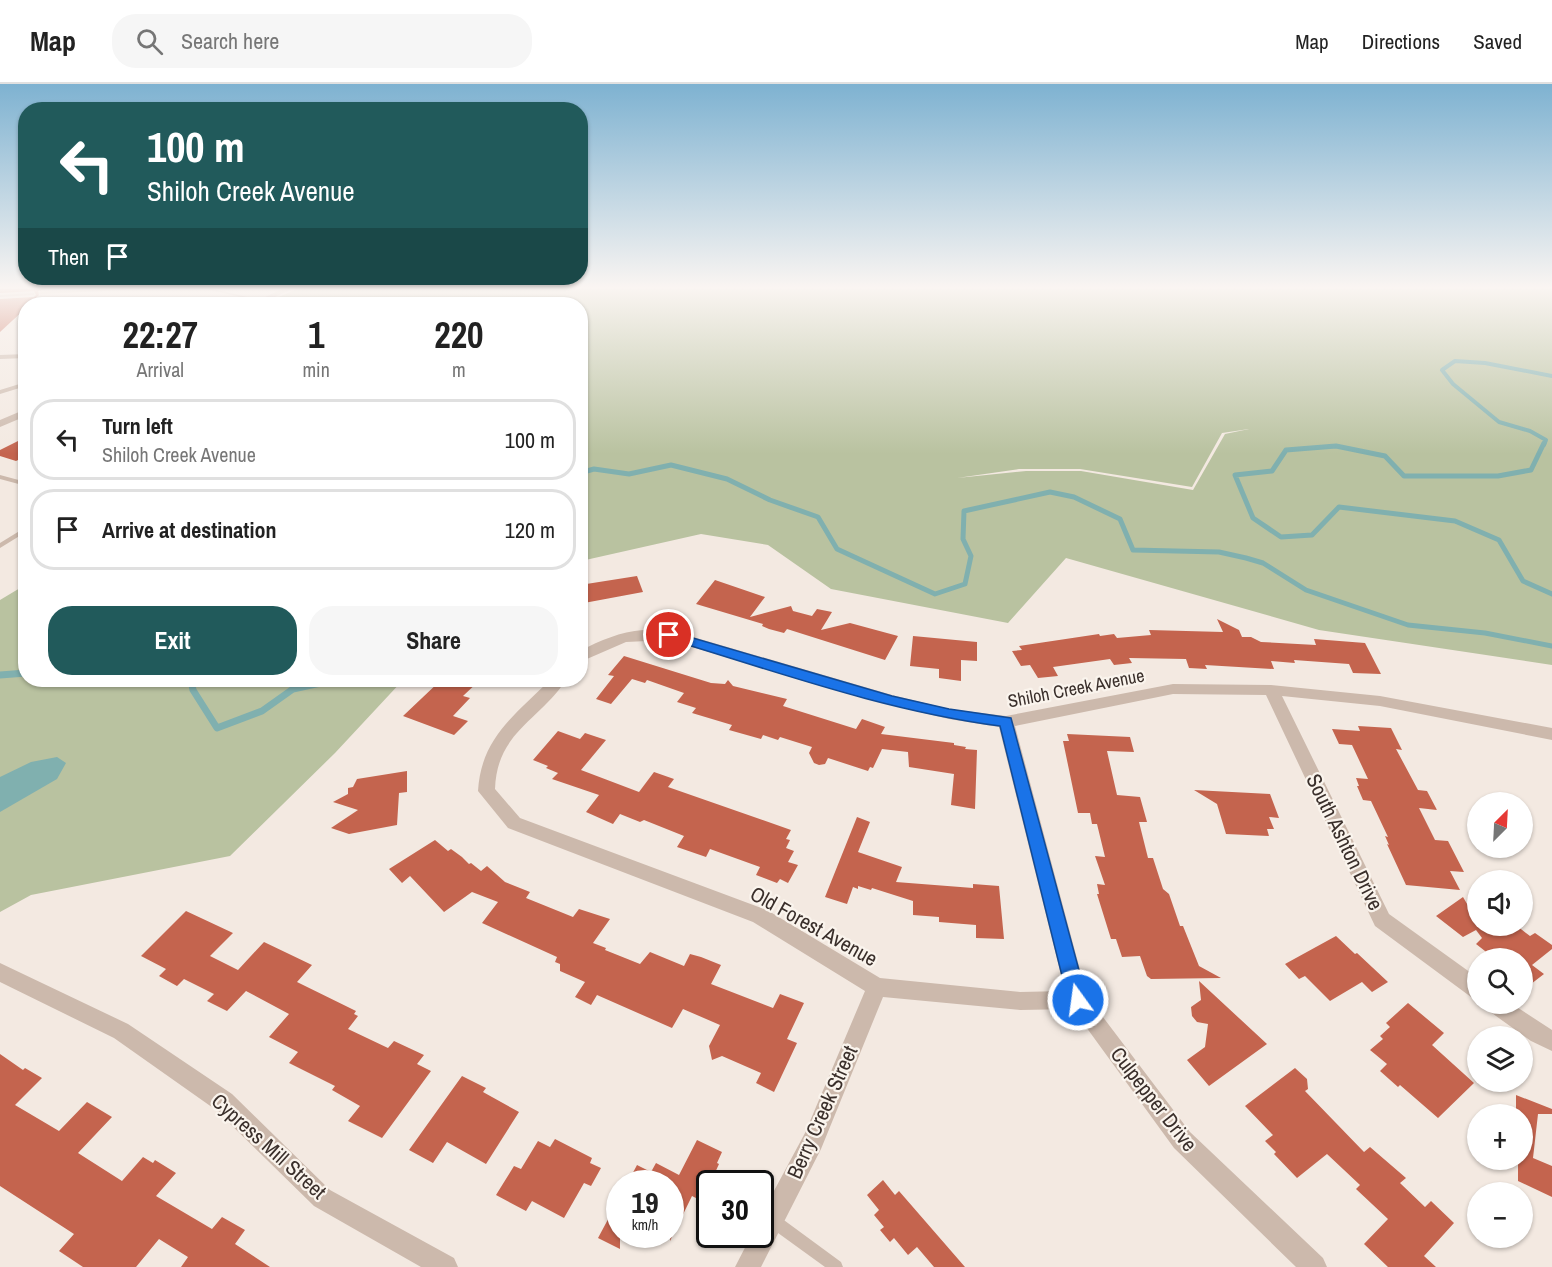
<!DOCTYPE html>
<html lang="en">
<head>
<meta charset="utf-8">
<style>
  :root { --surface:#fff; --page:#f6f6f6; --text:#222; --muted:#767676; --line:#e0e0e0; --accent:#215a5b }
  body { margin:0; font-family:"Archivo Narrow",sans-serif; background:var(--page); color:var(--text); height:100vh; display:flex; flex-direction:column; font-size:22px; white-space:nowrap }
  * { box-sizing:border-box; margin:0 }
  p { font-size:20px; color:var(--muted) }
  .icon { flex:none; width:33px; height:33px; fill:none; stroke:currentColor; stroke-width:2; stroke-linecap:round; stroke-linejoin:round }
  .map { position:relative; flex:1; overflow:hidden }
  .drawer { position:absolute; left:18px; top:213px; width:570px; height:390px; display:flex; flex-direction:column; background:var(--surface); border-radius:24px; box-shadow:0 2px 4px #0004 }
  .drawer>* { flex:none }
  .hud { position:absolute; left:18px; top:18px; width:570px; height:183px; border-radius:24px; box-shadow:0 2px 4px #0004; background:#215a5b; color:#fff; overflow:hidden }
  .needle { width:39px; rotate:24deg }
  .controls { position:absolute; left:1467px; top:708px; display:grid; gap:12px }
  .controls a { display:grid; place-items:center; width:66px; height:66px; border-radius:50%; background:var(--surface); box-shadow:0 2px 4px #0004; font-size:30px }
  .speed { position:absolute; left:606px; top:1086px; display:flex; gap:12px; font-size:30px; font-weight:700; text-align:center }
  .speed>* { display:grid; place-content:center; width:78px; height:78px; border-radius:50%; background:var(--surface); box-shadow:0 2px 4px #0004; line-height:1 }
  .speed small { font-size:15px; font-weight:400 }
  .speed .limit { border:3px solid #111; border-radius:9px; background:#fff; color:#111 }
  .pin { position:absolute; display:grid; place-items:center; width:51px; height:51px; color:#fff; margin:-26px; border:3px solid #fff; border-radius:50%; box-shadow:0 2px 6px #0007 }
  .me { position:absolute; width:66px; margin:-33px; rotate:346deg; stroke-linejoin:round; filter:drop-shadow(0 0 4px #0008) }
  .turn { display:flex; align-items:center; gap:21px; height:126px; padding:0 30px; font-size:27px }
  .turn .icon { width:78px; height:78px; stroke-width:2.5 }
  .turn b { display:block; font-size:42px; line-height:51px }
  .then { display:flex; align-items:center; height:57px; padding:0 30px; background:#0003; gap:12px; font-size:22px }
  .eta { display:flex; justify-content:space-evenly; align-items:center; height:102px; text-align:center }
  .eta b { font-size:36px; font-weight:700; line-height:42px }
  .cta { display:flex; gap:12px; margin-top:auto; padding:12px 30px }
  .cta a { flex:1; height:69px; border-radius:24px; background:var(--accent); color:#fff; font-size:24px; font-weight:700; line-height:69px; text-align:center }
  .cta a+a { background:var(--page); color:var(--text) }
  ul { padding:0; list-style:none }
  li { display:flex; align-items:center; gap:18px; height:81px; margin:0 12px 9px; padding:0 18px; border:3px solid var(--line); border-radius:24px }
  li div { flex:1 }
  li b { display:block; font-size:22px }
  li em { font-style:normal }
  header { display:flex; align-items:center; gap:36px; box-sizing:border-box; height:84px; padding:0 30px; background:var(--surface); border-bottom:2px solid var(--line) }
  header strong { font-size:28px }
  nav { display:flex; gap:33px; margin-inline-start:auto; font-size:21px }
  .search { width:420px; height:54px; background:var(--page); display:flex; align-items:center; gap:15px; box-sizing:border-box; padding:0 21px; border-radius:24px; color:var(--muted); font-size:22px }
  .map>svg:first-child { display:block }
  .green { fill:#b9c2a0; fill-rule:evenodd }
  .water { fill:#80b0af }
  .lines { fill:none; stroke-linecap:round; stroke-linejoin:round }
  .stream-far2 { stroke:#80b0af; stroke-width:4 }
  .stream-far1 { stroke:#80b0af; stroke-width:5 }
  .stream { stroke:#80b0af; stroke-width:7 }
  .building { fill:#c4644e }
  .service { fill:#ccb9ac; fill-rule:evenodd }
  .minor { fill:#ccb9ac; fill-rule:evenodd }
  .tertiary { fill:#ccb9ac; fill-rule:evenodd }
  .route { fill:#1a73e8; stroke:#114b97; stroke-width:1.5 }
  .labels { text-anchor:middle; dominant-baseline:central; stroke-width:4.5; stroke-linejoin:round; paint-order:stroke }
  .street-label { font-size:18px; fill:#3a2f2b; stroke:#faf4ed }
  .near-street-label { font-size:21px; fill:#3a2f2b; stroke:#faf4ed }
</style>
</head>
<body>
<header>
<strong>Map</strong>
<div class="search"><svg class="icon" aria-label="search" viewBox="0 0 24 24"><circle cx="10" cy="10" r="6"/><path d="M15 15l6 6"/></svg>Search here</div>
<nav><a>Map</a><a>Directions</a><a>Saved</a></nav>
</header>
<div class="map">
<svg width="1552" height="1183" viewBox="0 0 1552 1183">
  <rect width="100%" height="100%" fill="#f3e9e1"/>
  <path class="green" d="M297 205H1552V581L1319 546 1066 474 1008 539 831 505 768 461 701 450 581 477 580 220H263ZM1249 345 1225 350 1193 406 1081 387H1026L957 394 1019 385H1080L1192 403 1222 349Z
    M25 501 26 596H403L335 669 230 772 31 811 0 828V516Z"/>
  <path class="water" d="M57 673 66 679 57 695 0 728V693L31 678Z"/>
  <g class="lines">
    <path class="stream-far2" d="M1544 361 1546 356 1530 347 1499 338 1453 300 1442 286 1455 277 1485 279 1552 292"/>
    <path class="stream-far1" d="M1544 359 1531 386 1498 392H1404L1385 372 1336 362 1286 366 1272 387 1235 391 1253 434 1281 453 1312 451 1339 423 1455 437 1499 456 1523 497 1552 510
      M580 389 594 385 629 390 671 381 727 395 770 416 818 433 837 465 935 510 965 500 971 472 963 455 964 427 1050 408 1074 413 1120 435 1133 466 1219 468 1246 474 1263 479 1306 506 1408 541 1485 549 1552 562"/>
    <path class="stream" d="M0 591 26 589
      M191 596 193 606 217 644 262 627 293 605 334 596"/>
  </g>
  <path class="building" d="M0 205H46L38 207 39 211 29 220H26V224L0 248V215L34 213 36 211 34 207 0 209Z
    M26 353V372L16 377 0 372V366Z
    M637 492 643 508 584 519 580 501Z
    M715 496 765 513 750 533 791 522 793 527 812 532 817 525 832 528 821 546 850 539 898 552 885 576 787 545 784 549 769 545 762 542 763 540 696 520Z
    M1217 535 1239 546 1242 553H1251L1261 558 1316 561 1314 555 1365 559 1381 590 1353 589 1349 580 1294 576 1295 579 1271 577 1274 585 1205 581 1207 585 1189 584 1186 575 1129 574 1132 579 1114 581 1110 575 1053 583 1058 592 1038 594 1030 581 1021 582 1012 567 1022 566 1019 562 1099 550 1100 552 1114 550 1117 554 1151 551 1149 546 1223 548Z
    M913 552 977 558V577L961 576V597L939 594V585L910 582Z
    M624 572 711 599 725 600 728 596 733 602 787 615 783 622 856 645 862 635 885 643 881 650 954 659V661L966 663 965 665 977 666 975 725 951 721 954 690 909 683 908 668 882 665 873 684 870 683 868 687 828 674 825 680 819 681 814 679 809 669 812 663 780 653 778 656 763 651 761 655 729 646 732 641 692 629 696 624 677 618 684 609 647 596 645 599 632 595 611 620 596 615 614 592 608 591Z
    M441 596H480L463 612 470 614 453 632 468 637 454 651 403 632Z
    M1358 642 1391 644 1402 666 1396 665 1418 706 1427 707 1437 726 1419 724 1435 756 1448 757 1464 788 1450 787 1460 806 1406 801 1387 760 1389 761 1385 752 1388 753 1371 717 1363 716 1357 702H1359L1356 694 1368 695 1352 661 1339 660 1332 645 1360 647Z
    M558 647 580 655 585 649 606 656 581 686 639 708 654 688 674 695 668 703 791 746 786 755 790 756 786 764 794 767 788 778 798 781 788 799 780 795 777 799 756 791 760 783 710 765 706 773 677 763 684 752 644 736 640 738 620 730 613 740 586 728 599 711 552 695 558 689 546 684 548 682 533 676Z
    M1067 650 1130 653 1134 668 1107 667 1117 711 1140 713 1147 738H1139L1148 774H1153L1163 805 1169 810 1180 842H1183L1199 882 1221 894 1151 895 1147 892 1140 872 1122 873 1116 855H1111L1097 810H1099L1097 800 1105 801 1095 772 1105 773 1097 740H1092L1090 729H1078L1063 657H1069Z
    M407 687V708L399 709 397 741 349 750 331 744 358 726 333 718 348 710V704L353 703 357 695Z
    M1194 706 1270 710 1279 734 1269 733 1274 745H1267L1269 752 1226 750 1217 720Z
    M857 733 870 738 858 768 902 783 896 798 973 804V800L999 802 1004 855 976 854V841L939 838V833L913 831V817L872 804 871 806 858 802V805L853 803 847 820 825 813Z
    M435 756 448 767 451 765 462 773 469 780 471 779 481 787 487 782 505 798 530 808 526 814 573 833 579 825 610 835 593 859 606 864 605 866 640 880 650 868 684 882 690 870 701 873 721 881 711 900 773 924 780 910 804 919 787 955 797 959 774 1008 756 999 761 989 722 972 712 976 709 962 720 941 683 925 672 944 597 911 591 921 575 913 585 898 560 887V880L555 878 557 873 482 839 498 818 472 808 444 828 410 792 402 799 389 785Z
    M1463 813 1470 825 1478 831V842H1499L1504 846 1510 842H1517L1530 852 1535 849 1552 861V865L1532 881 1544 890 1531 900 1522 894V874H1494L1476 860 1482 854 1476 846 1463 853 1436 832Z
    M186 827 233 849 210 872 238 886 264 858 312 881 297 898 356 927 354 930 358 932 348 945 388 964 394 957 424 971 417 980 431 987 382 1054 348 1037 360 1022 332 1006 335 1002 289 979 298 968 269 953 289 930 246 907 227 927 207 917 214 910 184 895 177 902 159 892 166 885 141 872Z
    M1336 852 1355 870 1357 869 1388 898 1372 908 1362 898 1330 917 1305 892 1299 895 1285 880Z
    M1199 897 1267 960 1209 1002 1187 976 1205 963 1208 940 1197 938 1192 932 1191 923 1201 916Z
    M1408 919 1444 949 1432 961 1474 999 1438 1034 1400 1001 1398 1003 1380 987 1387 980 1370 966 1383 955 1380 952 1390 943 1386 939Z
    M0 970 23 986 25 984 42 994 15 1021 59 1047 87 1018 112 1033 78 1069 122 1097 143 1073 153 1079 155 1076 176 1089 156 1112 212 1145 222 1133 245 1146 235 1160 270 1183H181L188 1173 159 1155 136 1183H83L59 1167 74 1150 0 1102Z
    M1295 984 1307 995 1308 1005 1305 1007 1364 1068 1370 1063 1406 1094 1400 1099 1425 1123 1431 1117 1454 1139 1424 1172 1436 1183H1388L1364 1160 1388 1135 1356 1105 1360 1101 1327 1070 1297 1094 1274 1070 1276 1068 1265 1057 1273 1051 1245 1022Z
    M462 992 486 1004 483 1008 519 1028 486 1080 447 1058 433 1079 409 1066Z
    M1516 1011 1552 1025V1030H1538L1533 1074 1552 1082V1113L1518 1097V1076H1522V1030H1516Z
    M555 1055 592 1074 590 1079 601 1084 591 1102 584 1099 564 1134 532 1117 526 1127 496 1111 514 1082 521 1085 538 1057 550 1063Z
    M697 1056 722 1068 717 1079 719 1080 702 1117 692 1112 670 1157V1100H627L637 1081 651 1088 656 1079 679 1091Z
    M883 1096 895 1111 899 1107 965 1183H934L917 1163 908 1171 894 1154 890 1158 880 1146 884 1143 874 1131 879 1126 867 1111Z
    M620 1113V1165L598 1154Z"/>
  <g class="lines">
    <path class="service" d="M103 205H127L125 206 41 210 39 209 41 208Z
      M206 205H213L264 217 262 218Z
      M34 209V211H32L0 213V211Z
      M26 270V274L0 275V271Z
      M26 298V302L0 310V306Z
      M0 391 26 398V402L0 395Z
      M26 443V448L0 464V459Z
      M772 1129 777 1131 841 1178 843 1183H825L767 1141 765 1136 767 1131Z"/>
    <path class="minor" d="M643 546H669L892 611 949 625 1006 632 1173 600 1271 601 1380 612 1552 644V656L1380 622 1282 612 1389 830 1478 894V915L1471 913 1375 842 1266 611 1173 610 1015 642 1087 912 1190 1048 1323 1174 1327 1183H1296L1174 1064 1073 925 1020 926 883 913 821 1065 761 1183H735L752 1150H760V1133L805 1049 865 907 753 838 508 744 478 707C481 654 515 631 550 596H566C538 638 497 648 495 705L520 734 767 826 880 894 1020 908 1065 907 999 643 949 635 891 621 668 556 626 558 580 578V567C601 556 620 548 643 546Z
      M0 879 128 940 232 1010 330 1106 454 1174 458 1183H421L314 1122 216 1026 114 954 0 898Z
      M1486 920H1512L1552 946V967L1531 957 1489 927Z"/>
    <path class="tertiary" d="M282 205H292L260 220H250Z
      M26 325V332L0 343V336Z"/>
  </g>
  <linearGradient id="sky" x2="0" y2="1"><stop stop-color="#7eb2d1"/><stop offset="0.55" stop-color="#faf5f2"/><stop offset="1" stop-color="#faf5f2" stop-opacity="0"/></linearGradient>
  <rect width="1552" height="370" fill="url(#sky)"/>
  <path class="route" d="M669 547 892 612 949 625 1011 634 1087 916 1084 922 1078 924 1071 922 1068 916 1000 642C885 627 775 587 665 554L663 551 665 548Z"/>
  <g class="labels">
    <g class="street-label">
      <text transform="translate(1076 604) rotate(-11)">Shiloh Creek Avenue</text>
    </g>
    <g class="near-street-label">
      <text transform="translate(1345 758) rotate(64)">South Ashton Drive</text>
      <text transform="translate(814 842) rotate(29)">Old Forest Avenue</text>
      <text transform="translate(1154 1015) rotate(52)">Culpepper Drive</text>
      <text transform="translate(822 1028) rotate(-66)">Berry Creek Street</text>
      <text transform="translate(269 1062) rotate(42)">Cypress Mill Street</text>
    </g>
  </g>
</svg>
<div class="controls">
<a><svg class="needle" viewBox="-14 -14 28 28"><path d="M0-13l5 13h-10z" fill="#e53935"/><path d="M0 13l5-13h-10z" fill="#767676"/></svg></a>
<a><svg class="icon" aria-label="sound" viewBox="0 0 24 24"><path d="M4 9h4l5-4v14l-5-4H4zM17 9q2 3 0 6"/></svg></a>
<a><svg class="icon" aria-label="search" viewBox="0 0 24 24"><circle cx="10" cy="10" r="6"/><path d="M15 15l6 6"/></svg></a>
<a><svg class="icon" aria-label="layers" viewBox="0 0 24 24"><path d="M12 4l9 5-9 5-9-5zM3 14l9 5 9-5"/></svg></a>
<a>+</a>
<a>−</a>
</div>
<div class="speed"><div>19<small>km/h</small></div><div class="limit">30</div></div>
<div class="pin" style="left:669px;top:551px;background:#d93025"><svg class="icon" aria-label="arrive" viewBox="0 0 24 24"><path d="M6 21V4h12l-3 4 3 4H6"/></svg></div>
<svg class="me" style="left:1078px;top:916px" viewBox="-20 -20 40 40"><circle r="17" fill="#1a73e8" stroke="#fff" stroke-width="3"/><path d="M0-11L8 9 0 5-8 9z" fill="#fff"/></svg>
<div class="hud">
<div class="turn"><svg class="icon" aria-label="left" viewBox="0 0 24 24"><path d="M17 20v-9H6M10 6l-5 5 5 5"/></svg><div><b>100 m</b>Shiloh Creek Avenue</div></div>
<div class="then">Then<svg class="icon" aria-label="arrive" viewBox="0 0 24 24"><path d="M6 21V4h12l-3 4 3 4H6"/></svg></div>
</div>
<section class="drawer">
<div class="eta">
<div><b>22:27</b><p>Arrival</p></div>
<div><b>1</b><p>min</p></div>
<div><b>220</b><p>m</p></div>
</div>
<ul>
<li><svg class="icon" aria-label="left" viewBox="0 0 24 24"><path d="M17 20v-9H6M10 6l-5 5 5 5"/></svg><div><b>Turn left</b><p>Shiloh Creek Avenue</p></div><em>100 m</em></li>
<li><svg class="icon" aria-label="arrive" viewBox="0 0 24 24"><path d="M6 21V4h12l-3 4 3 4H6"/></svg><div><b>Arrive at destination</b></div><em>120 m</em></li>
</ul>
<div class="cta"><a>Exit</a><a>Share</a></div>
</section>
</div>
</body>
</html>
